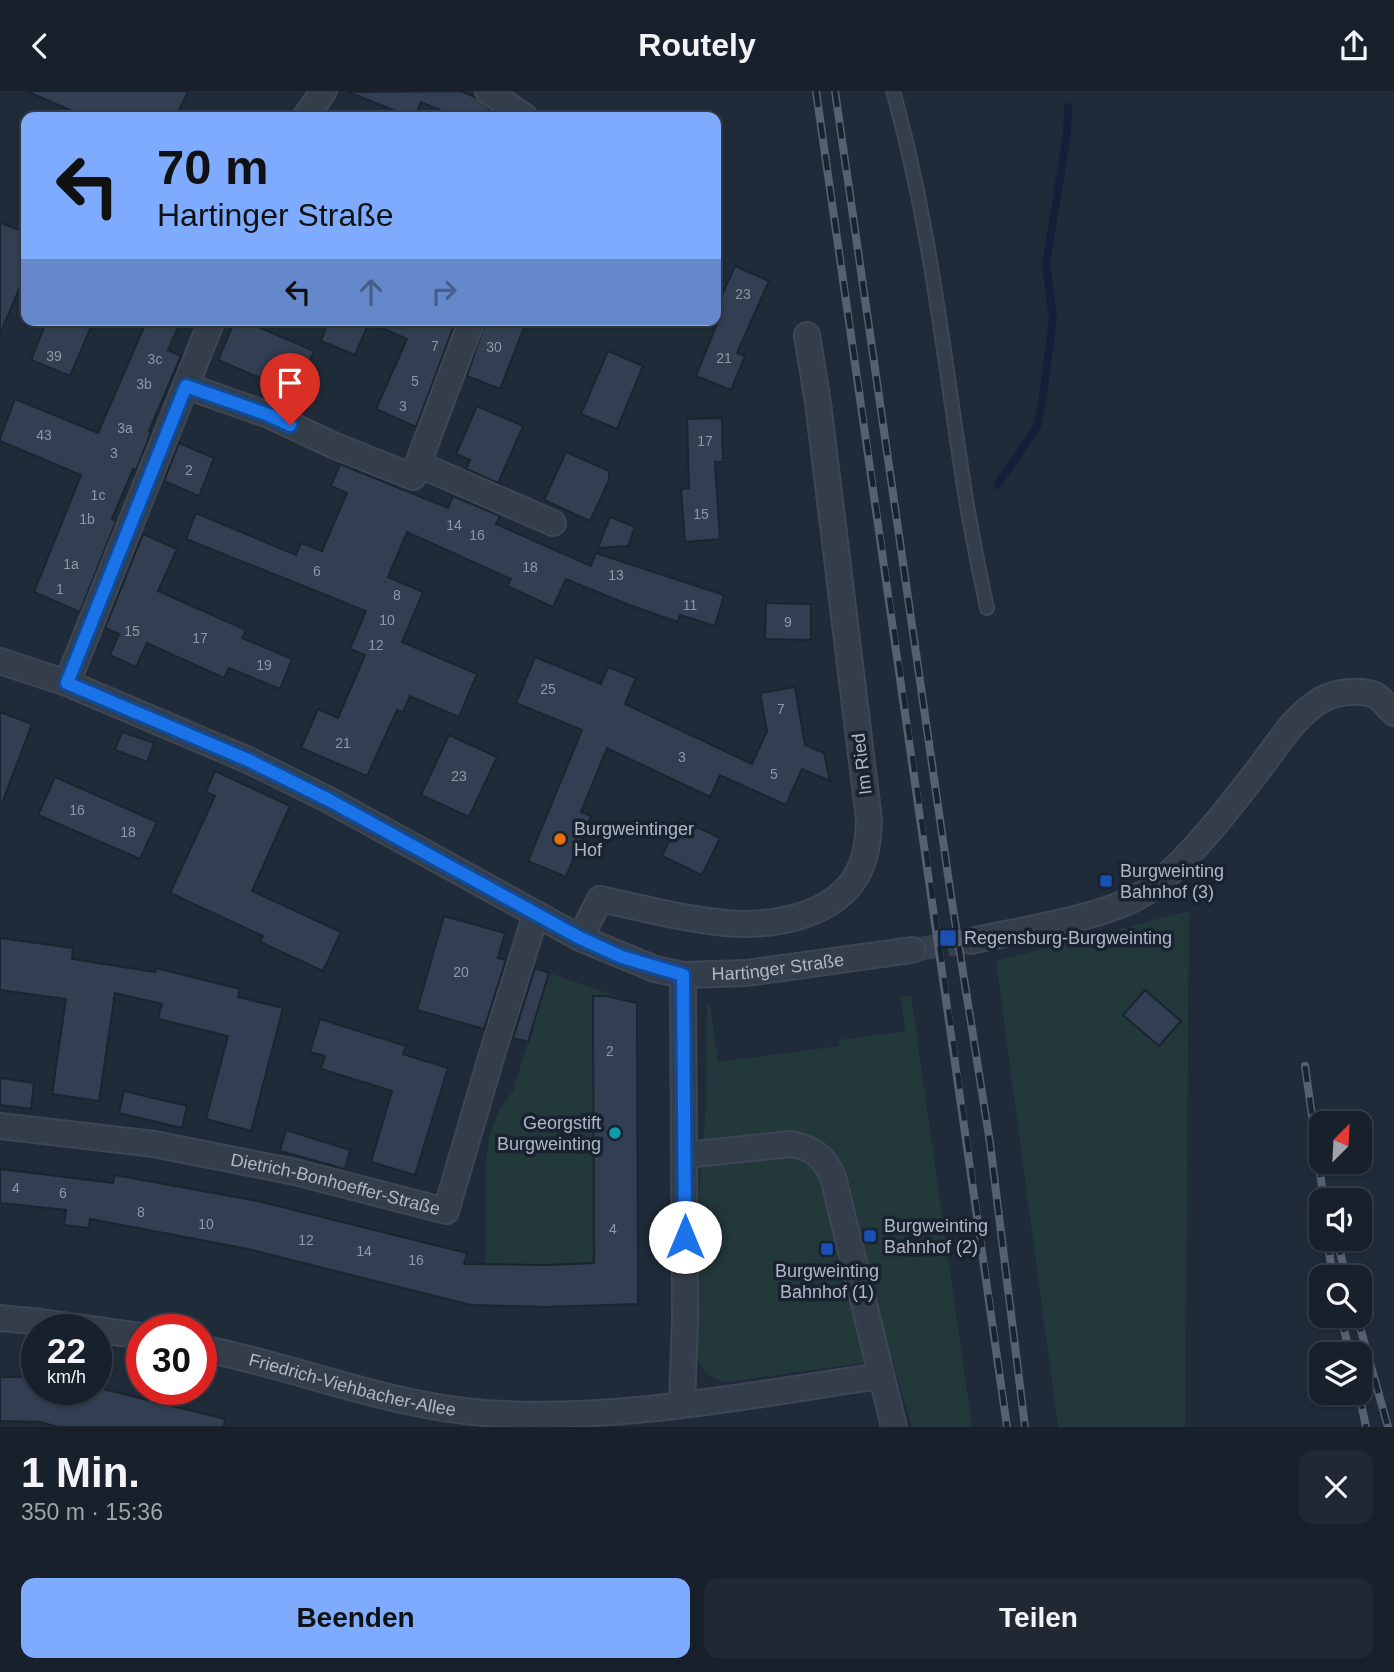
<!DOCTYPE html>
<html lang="de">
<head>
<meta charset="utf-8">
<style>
  :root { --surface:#18202c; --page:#212834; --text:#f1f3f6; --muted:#9fa3a9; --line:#363e48; --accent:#7eabfd }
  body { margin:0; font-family:Helvetica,sans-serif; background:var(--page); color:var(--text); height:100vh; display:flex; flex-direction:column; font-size:26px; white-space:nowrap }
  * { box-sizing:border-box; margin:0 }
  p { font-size:23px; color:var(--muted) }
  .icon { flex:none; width:38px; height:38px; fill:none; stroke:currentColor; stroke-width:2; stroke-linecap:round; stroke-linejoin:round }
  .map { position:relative; height:1336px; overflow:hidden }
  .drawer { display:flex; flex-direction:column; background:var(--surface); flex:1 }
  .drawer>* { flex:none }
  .banner { position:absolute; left:21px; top:21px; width:700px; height:214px; border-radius:14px; box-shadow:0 2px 5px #0004,0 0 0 2px var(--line); background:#7eabfd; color:#111; overflow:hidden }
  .needle { width:46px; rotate:24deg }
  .tools { position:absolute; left:1309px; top:1020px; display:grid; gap:14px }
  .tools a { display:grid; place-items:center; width:63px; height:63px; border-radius:14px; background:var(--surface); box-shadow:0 2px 5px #0004,0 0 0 2px var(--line); font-size:35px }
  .speed { position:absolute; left:21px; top:1223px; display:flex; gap:14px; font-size:35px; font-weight:700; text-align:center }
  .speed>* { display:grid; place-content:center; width:91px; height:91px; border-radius:50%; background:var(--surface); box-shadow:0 2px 5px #0004,0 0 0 2px var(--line); line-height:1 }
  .speed small { font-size:18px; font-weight:400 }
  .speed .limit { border:10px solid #d22; background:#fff; color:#111 }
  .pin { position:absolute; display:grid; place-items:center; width:60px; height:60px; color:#fff; margin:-72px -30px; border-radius:50% 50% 50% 0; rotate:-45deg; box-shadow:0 0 7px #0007 }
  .pin .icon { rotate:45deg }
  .me { position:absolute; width:77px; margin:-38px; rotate:0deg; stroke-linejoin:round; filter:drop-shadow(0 0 5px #0008) }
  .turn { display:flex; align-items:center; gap:24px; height:147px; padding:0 21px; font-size:32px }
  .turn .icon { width:91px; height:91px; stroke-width:2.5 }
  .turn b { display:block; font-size:49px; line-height:60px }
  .lanes { display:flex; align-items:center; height:66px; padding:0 21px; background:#0003; justify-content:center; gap:35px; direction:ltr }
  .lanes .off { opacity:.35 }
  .round { display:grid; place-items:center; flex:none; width:74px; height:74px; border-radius:14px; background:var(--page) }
  .head { display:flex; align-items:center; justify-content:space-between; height:119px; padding:0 21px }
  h1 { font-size:42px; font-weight:800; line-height:52px }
  .cta { display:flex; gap:14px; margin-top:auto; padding:14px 21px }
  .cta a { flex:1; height:80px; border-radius:14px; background:var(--accent); color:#111; font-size:28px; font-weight:800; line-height:80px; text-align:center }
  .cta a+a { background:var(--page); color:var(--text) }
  header { display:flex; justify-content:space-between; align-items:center; height:91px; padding:0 21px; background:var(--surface); font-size:32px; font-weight:800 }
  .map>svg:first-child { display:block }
  .green { fill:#22383b }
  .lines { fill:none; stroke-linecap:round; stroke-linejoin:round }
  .stream { stroke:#132138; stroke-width:8 }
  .building { fill:#323e51; stroke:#1b2431; stroke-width:2 }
  .street-tunnel { stroke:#35404f; stroke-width:24; stroke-dasharray:24 12; stroke-linecap:butt }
  .lane-casing { stroke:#3d4654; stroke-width:16 }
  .street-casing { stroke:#3d4654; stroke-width:28 }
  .lane { stroke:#343d4a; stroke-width:12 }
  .street { stroke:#343d4a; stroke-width:24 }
  .rail-casing { stroke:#566072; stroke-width:8 }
  .rail { stroke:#19222f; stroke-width:5; stroke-dasharray:16; stroke-linecap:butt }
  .route-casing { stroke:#114b97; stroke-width:18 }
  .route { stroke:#1a73e8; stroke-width:12 }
  .food-dot { fill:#e8710a; stroke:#19222f; stroke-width:2.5 }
  .transit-dot { fill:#1a4fb4; stroke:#19222f; stroke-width:2.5 }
  .culture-dot { fill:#0f9aa8; stroke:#19222f; stroke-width:2.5 }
  .labels { text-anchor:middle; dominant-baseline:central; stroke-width:7; stroke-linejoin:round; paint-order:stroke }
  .number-label { font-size:14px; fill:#8e97a8 }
  .street-label { font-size:18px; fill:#afb7c7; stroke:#19222f }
  .poi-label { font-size:18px; fill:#afb7c7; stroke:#19222f; text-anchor:start }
</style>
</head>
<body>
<header><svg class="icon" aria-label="back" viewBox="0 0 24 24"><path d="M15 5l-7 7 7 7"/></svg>Routely<svg class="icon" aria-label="share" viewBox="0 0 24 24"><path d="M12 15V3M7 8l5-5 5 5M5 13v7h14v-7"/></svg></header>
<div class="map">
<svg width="1394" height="1336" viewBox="0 0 1394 1336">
  <rect width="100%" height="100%" fill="#202b3a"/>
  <path class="green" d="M1189 820 1185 1336H1058L996 870Z
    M549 882 637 912 607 905 594 1172 547 1174 486 1173V1068L489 1048 498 1021 513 1000Z
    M911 904 972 1336H912L892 1268 727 1291C711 1287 702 1282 697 1266L699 1106 706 1016 707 913H710L718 971 839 955V949L905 940 901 906Z"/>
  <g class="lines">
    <path class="stream" d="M997 394 1036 338 1042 313 1053 228 1046 173 1067 43 1068 16"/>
  </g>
  <path class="building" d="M26 0H188L176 26H86Z
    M461 0 475 6 499 26H456L421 11 415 26H411L348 1Z
    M0 132 26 141V182L0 243Z
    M735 175 769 190 737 262 745 265 731 299 696 285 723 218 717 215Z
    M47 229H94L70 285 31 269Z
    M147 229H181L168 259 181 265 149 340 151 341 136 379 133 378 112 428 116 430 80 521 34 501 81 384 0 350V347L15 308 98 342Z
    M235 229H242L314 260 296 302 218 269Z
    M329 229H456L416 336 376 318 407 248 369 231 355 264 321 250Z
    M486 229H527L500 298 467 285Z
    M608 260 643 275 617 338 581 323Z
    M477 315 523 335 498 392 466 378 470 369 456 363Z
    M722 327 723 371H715L720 448 685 451 681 398 689 397 687 328Z
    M179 352 214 367 199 405 164 390Z
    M566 361 609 380V389L590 430 544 409Z
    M340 373 448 417 453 405 500 425 496 433 591 475 596 462 724 504 715 535 680 524 678 531 629 514 566 488 553 516 507 495 511 488 407 441 388 486 423 501 402 551 477 583 459 626 410 605 403 621 397 619 367 685 301 657 318 618 338 627 365 564 350 558 366 520 186 448 196 422 296 464 301 452 322 460 347 402 331 395Z
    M610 426 635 436 628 455 598 457Z
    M143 443 177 458 158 500 246 539 242 547 292 568 280 598 229 577 224 587 147 552 136 576 110 564 119 543 105 537Z
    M766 512 811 513V549L765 548Z
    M535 566 601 593 608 576 636 587 625 613 752 673 767 640 760 602 795 596 805 654 824 662 830 690 802 678 786 714 720 684 710 706 607 657 581 721 591 725 566 786 528 770 582 639 516 612Z
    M0 621 32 633 2 712H0Z
    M122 641 154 652 147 671 115 659Z
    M449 644 497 666 469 726 421 704Z
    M215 680 290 715 252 800 341 841 323 880 260 851 263 845 170 802 215 705 206 701Z
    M55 686 157 731 140 768 38 724Z
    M680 728 720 747 702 784 662 765Z
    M444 825 505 842 498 867 506 869 484 938 417 919Z
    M0 847 73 857 72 868 155 881 156 877 240 898 238 906 283 917 251 1040 206 1028 228 945 158 928 162 913 115 902 99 1010 52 1003 66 908 0 899Z
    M535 877 549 882 528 951 513 947Z
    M1145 899 1181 930 1159 955 1123 924Z
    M593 905H607L637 912 638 1213 546 1216 471 1214 248 1158 90 1128 89 1137 64 1134 66 1119 0 1112V1078L113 1092 115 1084 258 1110 467 1162 464 1173 547 1174 594 1172Z
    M320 928 406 955 403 963 448 977 415 1084 371 1071 392 1000 321 978 325 965 310 961Z
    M0 987 34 992 31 1018 0 1014Z
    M124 1000 187 1015 182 1037 119 1022Z
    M286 1039 350 1059 345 1078 280 1060Z
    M0 1286H37V1298H103L225 1328 224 1336H58L40 1331 0 1330Z"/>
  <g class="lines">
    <path class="street-tunnel" d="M912 859 971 850"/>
    <g class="lane-casing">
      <path id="lane" d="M893 0C930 131 944 268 965 402 971 440 979 479 987 517"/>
    </g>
    <g class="street-casing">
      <g id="street">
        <path d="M488 0 525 26"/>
        <path d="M305 26 324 0"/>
        <path d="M186 295 269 324 333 354 413 386 472 229"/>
        <path d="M418 373 553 432"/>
        <path id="s1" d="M0 570 67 592 248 669 329 709 580 847 655 878 683 884 747 882 912 859"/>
        <path d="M67 592 212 229"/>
        <path d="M580 847 600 808C642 817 683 828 726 832 768 836 827 827 853 790 866 772 868 751 869 729L818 312 807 244"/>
        <path d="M971 850C1020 839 1109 827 1149 799 1188 771 1232 713 1262 674 1280 650 1296 623 1323 608 1337 601 1359 598 1375 604 1381 607 1389 617 1394 622"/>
        <path id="s2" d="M0 1035 154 1053 295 1081 446 1120 493 960 536 823"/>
        <path d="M685 1064 791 1053C813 1057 824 1066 833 1086L894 1336"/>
        <path d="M0 1227 41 1231 142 1245"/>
        <path id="s3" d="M201 1257C296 1276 388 1315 485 1322 617 1331 750 1304 880 1285"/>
        <path d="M682 1313 685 1227 683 884"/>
      </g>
    </g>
    <use href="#lane" class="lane"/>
    <use href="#street" class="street"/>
    <g class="rail-casing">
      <path id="rail" d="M816 0C880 445 946 890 1007 1336
        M835 0 951 805 990 1052 1025 1336
        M1305 975 1324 1110
        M1327 1148 1333 1186
        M1337 1148 1346 1186
        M1341 1225 1350 1264
        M1357 1225 1388 1336
        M1359 1302 1366 1336"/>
    </g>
    <use href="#rail" class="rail"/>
  </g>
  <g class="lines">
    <g class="route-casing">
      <path id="route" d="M290 334 269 324 186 295 67 592 248 669 329 709 580 847 622 866 683 884 685 1146"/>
    </g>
    <use href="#route" class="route"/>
  </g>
  <circle class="food-dot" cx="560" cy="748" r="7"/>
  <g class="transit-dot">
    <rect x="1099" y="783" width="14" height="14" rx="3.5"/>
    <rect x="939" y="838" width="18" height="18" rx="3.5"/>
    <rect x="863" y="1138" width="14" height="14" rx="3.5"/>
    <rect x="820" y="1151" width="14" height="14" rx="3.5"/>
  </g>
  <circle class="culture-dot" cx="615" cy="1042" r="7"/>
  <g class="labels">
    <g class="number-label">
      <text x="743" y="203">23</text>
      <text x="435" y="255">7</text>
      <text x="494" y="256">30</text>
      <text x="54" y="265">39</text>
      <text x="724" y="267">21</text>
      <text x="155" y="268">3c</text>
      <text x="415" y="290">5</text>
      <text x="144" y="293">3b</text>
      <text x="403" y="315">3</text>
      <text x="125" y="337">3a</text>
      <text x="44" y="344">43</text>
      <text x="705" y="350">17</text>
      <text x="114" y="362">3</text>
      <text x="189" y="379">2</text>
      <text x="98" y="404">1c</text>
      <text x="701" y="423">15</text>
      <text x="87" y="428">1b</text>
      <text x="454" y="434">14</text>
      <text x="477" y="444">16</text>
      <text x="71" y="473">1a</text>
      <text x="530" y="476">18</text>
      <text x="317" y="480">6</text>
      <text x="616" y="484">13</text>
      <text x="60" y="498">1</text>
      <text x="397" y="504">8</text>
      <text x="690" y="514">11</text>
      <text x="387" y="529">10</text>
      <text x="788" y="531">9</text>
      <text x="132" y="540">15</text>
      <text x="200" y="547">17</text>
      <text x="376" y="554">12</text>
      <text x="264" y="574">19</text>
      <text x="548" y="598">25</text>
      <text x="781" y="618">7</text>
      <text x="343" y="652">21</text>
      <text x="682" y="666">3</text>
      <text x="774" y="683">5</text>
      <text x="459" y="685">23</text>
      <text x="77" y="719">16</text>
      <text x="128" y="741">18</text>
      <text x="461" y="881">20</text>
      <text x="610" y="960">2</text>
      <text x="16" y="1097">4</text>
      <text x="63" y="1102">6</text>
      <text x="141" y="1121">8</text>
      <text x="206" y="1133">10</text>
      <text x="613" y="1138">4</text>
      <text x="306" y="1149">12</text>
      <text x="364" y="1160">14</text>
      <text x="416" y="1169">16</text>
    </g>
    <g class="street-label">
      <text transform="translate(862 673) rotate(-97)">Im Ried</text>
      <text stroke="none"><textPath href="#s1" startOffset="849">Hartinger Straße</textPath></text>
      <text stroke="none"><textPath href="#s2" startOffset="341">Dietrich-Bonhoeffer-Straße</textPath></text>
      <text stroke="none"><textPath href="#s3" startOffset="156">Friedrich-Viehbacher-Allee</textPath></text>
    </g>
    <g class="poi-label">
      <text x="574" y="738">Burgweintinger<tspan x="574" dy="21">Hof</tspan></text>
      <text x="1120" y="780">Burgweinting<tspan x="1120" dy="21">Bahnhof (3)</tspan></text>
      <text x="964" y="847">Regensburg-Burgweinting</text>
      <text x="601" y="1032" text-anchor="end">Georgstift<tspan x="601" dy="21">Burgweinting</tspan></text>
      <text x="884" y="1135">Burgweinting<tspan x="884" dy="21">Bahnhof (2)</tspan></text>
      <text x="827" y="1180" text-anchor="middle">Burgweinting<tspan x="827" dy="21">Bahnhof (1)</tspan></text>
    </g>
  </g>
</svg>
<div class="tools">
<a><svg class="needle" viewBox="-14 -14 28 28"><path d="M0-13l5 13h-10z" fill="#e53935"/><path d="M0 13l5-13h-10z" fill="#9fa3a9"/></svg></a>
<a><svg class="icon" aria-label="sound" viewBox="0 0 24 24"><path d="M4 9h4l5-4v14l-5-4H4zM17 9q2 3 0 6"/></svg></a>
<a><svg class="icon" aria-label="search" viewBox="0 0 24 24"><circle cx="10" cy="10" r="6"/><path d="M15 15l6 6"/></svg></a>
<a><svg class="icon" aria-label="layers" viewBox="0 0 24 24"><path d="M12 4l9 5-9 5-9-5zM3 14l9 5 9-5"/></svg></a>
</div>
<div class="speed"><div>22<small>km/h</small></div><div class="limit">30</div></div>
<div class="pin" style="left:290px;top:334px;background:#d93025"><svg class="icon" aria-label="arrive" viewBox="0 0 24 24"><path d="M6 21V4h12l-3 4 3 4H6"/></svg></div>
<svg class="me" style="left:685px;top:1146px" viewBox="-20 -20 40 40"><circle r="19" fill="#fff"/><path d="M0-13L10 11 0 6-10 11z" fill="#1a73e8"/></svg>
<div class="banner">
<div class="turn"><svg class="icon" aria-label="left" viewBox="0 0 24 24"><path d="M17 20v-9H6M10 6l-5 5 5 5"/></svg><div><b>70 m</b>Hartinger Straße</div></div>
<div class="lanes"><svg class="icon" aria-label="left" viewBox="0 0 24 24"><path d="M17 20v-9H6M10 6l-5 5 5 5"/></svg><svg class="icon off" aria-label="ahead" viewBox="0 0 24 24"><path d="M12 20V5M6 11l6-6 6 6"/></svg><svg class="icon off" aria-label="right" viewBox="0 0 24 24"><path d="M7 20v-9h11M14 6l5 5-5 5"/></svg></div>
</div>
</div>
<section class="drawer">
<div class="head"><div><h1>1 Min.</h1><p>350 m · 15:36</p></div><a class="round"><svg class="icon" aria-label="close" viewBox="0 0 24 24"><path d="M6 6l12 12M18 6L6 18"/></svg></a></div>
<div class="cta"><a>Beenden</a><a>Teilen</a></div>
</section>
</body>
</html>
